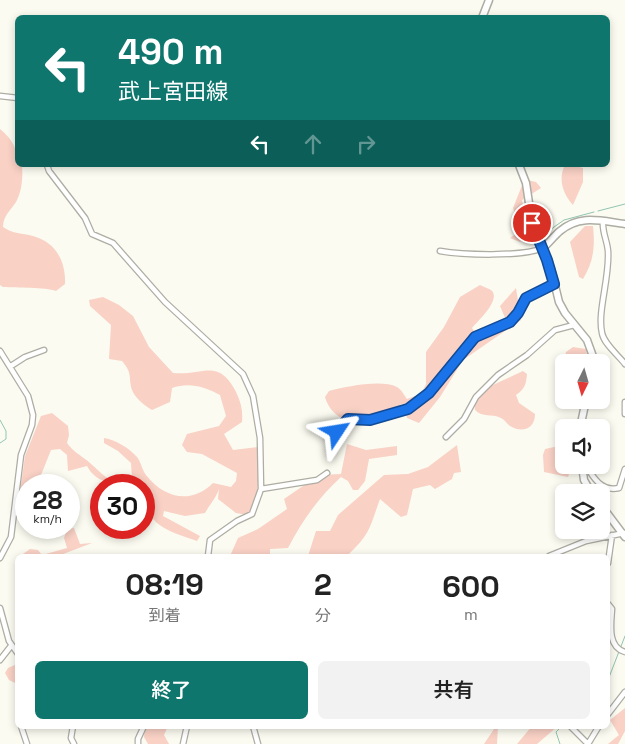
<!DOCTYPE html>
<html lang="ja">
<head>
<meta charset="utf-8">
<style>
  :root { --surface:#fff; --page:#f2f2f2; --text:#222; --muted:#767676; --accent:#0f766e }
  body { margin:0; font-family:"Space Grotesk","Noto Sans JP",sans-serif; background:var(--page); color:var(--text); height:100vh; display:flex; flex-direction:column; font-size:19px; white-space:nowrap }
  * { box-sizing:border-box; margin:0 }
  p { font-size:16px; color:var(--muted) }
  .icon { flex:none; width:28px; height:28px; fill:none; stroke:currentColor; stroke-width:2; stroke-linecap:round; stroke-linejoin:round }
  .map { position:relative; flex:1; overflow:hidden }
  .drawer { position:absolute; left:15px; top:554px; width:595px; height:175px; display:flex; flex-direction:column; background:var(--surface); border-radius:8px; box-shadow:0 2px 8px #0003 }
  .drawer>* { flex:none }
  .banner { position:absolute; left:15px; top:15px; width:595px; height:152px; border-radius:8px; box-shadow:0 2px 8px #0003; background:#0f766e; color:#fff; overflow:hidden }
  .needle { width:32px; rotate:185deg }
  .controls { position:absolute; left:555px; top:354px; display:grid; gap:10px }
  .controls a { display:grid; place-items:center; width:55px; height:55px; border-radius:8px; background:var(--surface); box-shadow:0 2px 8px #0003; font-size:25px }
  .speed { position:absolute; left:15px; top:474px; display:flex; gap:10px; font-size:25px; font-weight:700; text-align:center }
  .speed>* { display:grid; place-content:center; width:65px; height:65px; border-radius:50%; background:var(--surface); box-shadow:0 2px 8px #0003; line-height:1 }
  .speed small { font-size:12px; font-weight:400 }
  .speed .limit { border:8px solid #d22; background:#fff; color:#111 }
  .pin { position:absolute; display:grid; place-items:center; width:42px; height:42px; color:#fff; margin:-21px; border:2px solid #fff; border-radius:50%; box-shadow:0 1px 5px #0007 }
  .me { position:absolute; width:55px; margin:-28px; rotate:57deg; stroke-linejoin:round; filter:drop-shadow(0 0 4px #0008) }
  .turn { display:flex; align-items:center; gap:18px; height:105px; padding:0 20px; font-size:22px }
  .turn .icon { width:65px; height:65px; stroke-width:2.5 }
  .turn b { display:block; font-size:35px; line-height:42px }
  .lanes { display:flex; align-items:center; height:48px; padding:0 20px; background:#0003; justify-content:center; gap:25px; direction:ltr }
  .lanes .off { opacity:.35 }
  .eta { display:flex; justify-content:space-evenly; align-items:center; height:85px; text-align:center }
  .eta b { font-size:30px; font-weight:600; line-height:35px }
  .cta { display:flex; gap:10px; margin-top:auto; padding:10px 20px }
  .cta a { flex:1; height:58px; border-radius:8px; background:var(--accent); color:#fff; font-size:20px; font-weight:600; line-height:58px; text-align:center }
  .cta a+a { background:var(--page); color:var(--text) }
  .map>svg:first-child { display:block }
  .green { fill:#f9d1c5 }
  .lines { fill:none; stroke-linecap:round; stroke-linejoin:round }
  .stream { stroke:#91c5b2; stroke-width:1 }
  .street-casing { stroke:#aeada4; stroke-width:7 }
  .secondary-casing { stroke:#aeada4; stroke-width:9 }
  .street { stroke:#fff; stroke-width:4.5 }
  .secondary { stroke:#fff; stroke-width:6 }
  .route-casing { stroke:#114b97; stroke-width:12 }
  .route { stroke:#1a73e8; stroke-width:9 }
</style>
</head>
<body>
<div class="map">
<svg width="625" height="744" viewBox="0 0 625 744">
  <rect width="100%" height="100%" fill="#fbfbf1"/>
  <path class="green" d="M0 129C12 139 18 149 18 165H22C23 177 22 191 16 202 10 211 3 216 3 227 13 234 22 233 33 236 56 242 66 262 65 284L56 291C45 287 17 288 3 287L0 285Z
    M571 165 583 168V182L573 205C564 195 558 181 564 167Z
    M527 180 536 182 541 188 522 200 528 234 520 242 510 238 521 230 513 208 523 183Z
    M585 226H593C595 246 594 261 583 279L579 277 570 242Z
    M480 285C483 287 488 288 491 290 502 299 478 321 472 328L478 337 506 320 500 306 516 288 521 320 463 360 440 397 419 423 407 418 405 405 401 404C397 408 392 416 388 419 385 421 379 421 376 421 355 425 332 421 325 397L329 391C345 387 381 379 397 387 401 389 404 395 407 399L421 394 426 384V352L444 327 460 297Z
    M103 297 119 305 133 316 149 347 173 373C203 376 218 357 236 392 241 402 243 411 242 422L224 434 233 450 258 447C258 471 262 495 247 515L236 513 218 499 219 489C216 498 210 504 205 513L185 516 164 511 163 516 200 536 197 541C163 529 144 525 144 485 123 485 98 487 87 466L68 471 67 455 60 449 51 450 37 485H26V516L22 517 18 506 25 456 41 416 52 413 68 426 69 435 67 443C73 451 77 453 85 459 100 470 107 484 128 485L132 479 131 463 118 451 104 443V438C116 440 129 448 137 457 141 462 142 470 146 475 164 498 191 505 213 483L231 487 236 481 237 473 202 454 187 452 182 445 187 434 219 426 226 416 220 395C205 387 189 382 172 388L170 402 152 410C145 406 135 398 132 390 128 376 133 374 122 361L109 359 111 325 90 306 89 300Z
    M573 347 586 349 588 362H564L566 352Z
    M523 371 527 374C526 384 525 389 516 395L519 403 535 414C535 428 523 434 510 426 507 424 505 420 501 418 491 413 483 418 475 410L474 400 478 392Z
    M347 444 366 450 397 446V455L369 459 365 481 358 490H353L348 481 341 477C318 498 302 521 288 548L270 549V555L273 556H230L238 538 258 529 287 509 284 499 319 475 341 474Z
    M457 445 461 472 454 473 452 479 435 489 430 485 413 489 407 515 401 517 380 499C369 529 371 533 347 556H308L316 531H330L338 515 384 475 408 474 428 467Z
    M564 445V465H572L568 477 544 472 543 455 545 449Z
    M74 528 80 544 92 543 58 556H20L30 549 38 550 42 555 67 548 64 538 67 529Z
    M17 664 18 684H17L9 680 5 673 8 668Z
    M625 708V731L618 744H608L619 735 610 720Z
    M145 726H168L164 735 169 744H148L144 737Z
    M496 726H498L497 744H484Z
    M532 726H558L537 744H517Z"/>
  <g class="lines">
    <path class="stream" d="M598 211 625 204
      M547 232 564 220 594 212
      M0 420 6 431V439L0 443
      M608 680 625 636
      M560 744 556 732 562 726"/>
    <g class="street-casing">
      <path id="street" d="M0 96 18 98
        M47 165 49 171 85 218 92 234 113 243 165 302 243 374 253 396 260 438 261 489 252 514 237 521 210 540 208 556
        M603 221C602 232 607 240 608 251 610 277 597 312 602 333 604 344 618 355 625 364
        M440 251C463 255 522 257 543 248
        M0 351 28 396 33 415 32 425 21 455 11 537 0 558
        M11 366 25 357 44 350
        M625 402V414
        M337 432 348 419 370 420 407 409 429 393 475 337 510 322 518 313 526 298 554 284
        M446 437 464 419 476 397 498 375 527 355 555 330 574 325
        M586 465C593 478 602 492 619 488L625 469
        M261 489 317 480 327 473
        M549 556 586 541 624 533
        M608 563 612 535
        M608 604 612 609C611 624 607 647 625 652
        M0 608 9 641 18 654
        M0 660 11 646
        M608 714 625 692
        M21 726 27 744
        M73 726 71 738 74 744
        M253 726 258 744
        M570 726 588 744
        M138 744V739L144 726
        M183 744 187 726
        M588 744 599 726"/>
    </g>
    <g class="secondary-casing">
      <path id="secondary" d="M482 18 489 0
        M519 165 526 183 532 223 551 269 559 302 565 313 587 340 595 362
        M543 248C549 243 554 236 560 231 580 214 601 221 625 224
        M580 428 586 400
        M582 465 584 480 591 492
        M601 505 625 537"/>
    </g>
    <use href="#street" class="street"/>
    <use href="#secondary" class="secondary"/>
  </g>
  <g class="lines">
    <g class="route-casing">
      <path id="route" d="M337 432 348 419 370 420 408 409 429 393 475 337 510 322 518 313 526 298 554 284 547 260 532 223"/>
    </g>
    <use href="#route" class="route"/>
  </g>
</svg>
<div class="controls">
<a><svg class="needle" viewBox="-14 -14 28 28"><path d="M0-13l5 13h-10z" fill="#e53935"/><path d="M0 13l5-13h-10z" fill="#767676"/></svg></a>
<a><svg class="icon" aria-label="sound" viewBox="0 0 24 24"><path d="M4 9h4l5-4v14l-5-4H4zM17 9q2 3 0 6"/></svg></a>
<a><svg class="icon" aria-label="layers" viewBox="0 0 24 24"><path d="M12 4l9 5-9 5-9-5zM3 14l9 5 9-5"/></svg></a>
</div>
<div class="speed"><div>28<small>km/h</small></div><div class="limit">30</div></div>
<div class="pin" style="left:532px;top:223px;background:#d93025"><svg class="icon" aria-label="arrive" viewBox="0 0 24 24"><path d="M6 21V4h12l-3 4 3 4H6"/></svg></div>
<svg class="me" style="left:337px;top:432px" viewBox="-20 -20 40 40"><path d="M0-17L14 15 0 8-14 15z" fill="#1a73e8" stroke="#fff" stroke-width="4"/></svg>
<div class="banner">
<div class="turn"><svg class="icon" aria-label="left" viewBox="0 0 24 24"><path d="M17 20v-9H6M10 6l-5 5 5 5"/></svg><div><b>490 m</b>武上宮田線</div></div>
<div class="lanes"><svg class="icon" aria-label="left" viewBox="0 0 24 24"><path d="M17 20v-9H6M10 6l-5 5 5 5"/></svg><svg class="icon off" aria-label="ahead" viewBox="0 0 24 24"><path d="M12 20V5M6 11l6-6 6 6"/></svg><svg class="icon off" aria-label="right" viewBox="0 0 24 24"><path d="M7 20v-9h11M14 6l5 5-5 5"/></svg></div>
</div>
<section class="drawer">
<div class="eta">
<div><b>08:19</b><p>到着</p></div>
<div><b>2</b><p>分</p></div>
<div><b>600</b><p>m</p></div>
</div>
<div class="cta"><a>終了</a><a>共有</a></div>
</section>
</div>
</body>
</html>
